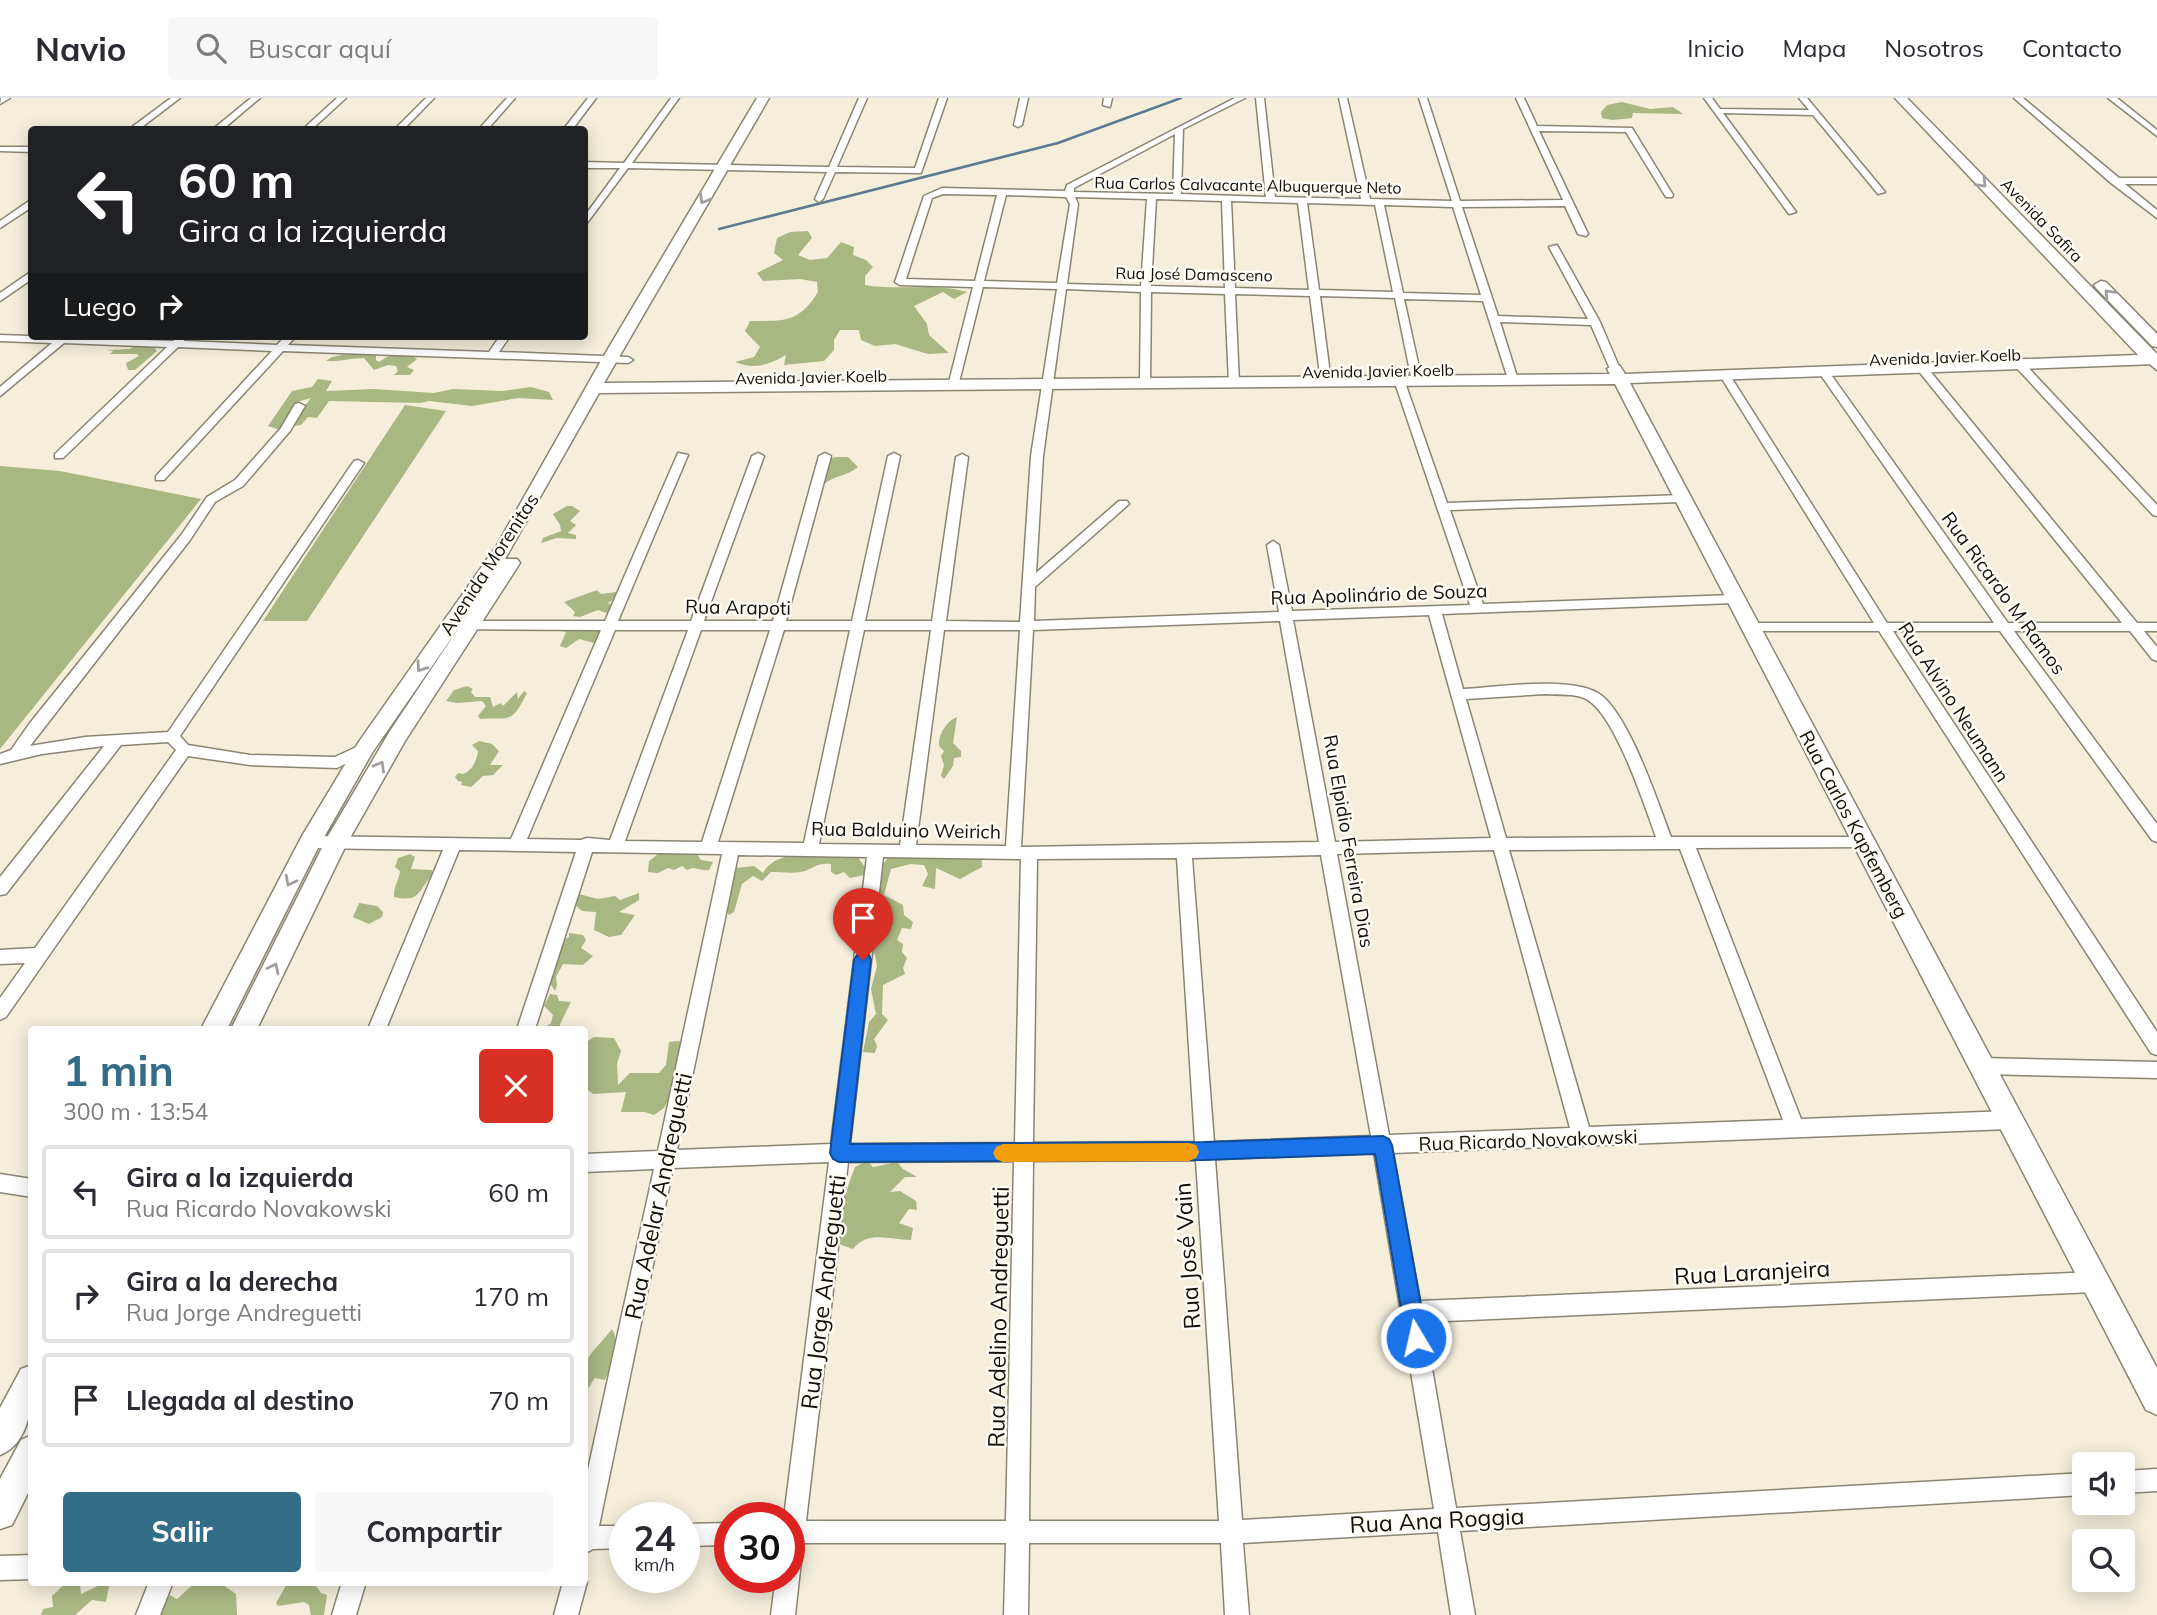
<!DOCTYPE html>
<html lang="es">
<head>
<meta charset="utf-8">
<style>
  :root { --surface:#fff; --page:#f7f7f7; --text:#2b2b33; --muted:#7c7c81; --line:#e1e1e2; --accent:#346d87 }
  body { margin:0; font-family:Mulish,sans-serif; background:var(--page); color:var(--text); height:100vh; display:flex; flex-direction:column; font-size:26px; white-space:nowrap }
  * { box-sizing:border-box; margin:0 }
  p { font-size:23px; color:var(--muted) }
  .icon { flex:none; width:38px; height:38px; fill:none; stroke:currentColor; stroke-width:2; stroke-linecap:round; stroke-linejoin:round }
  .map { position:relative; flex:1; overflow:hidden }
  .panel { position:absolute; left:28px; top:928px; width:560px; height:560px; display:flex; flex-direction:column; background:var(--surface); border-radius:7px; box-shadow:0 4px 18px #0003 }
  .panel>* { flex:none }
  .guide { position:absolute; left:28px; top:28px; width:560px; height:214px; border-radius:7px; box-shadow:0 4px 18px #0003; background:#202124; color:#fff; overflow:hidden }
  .buttons { position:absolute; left:2072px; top:1354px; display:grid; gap:14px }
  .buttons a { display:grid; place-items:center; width:63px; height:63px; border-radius:7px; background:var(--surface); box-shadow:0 4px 18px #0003; font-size:35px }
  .speed { position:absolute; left:609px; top:1404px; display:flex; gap:14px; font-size:35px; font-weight:700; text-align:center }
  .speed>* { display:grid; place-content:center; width:91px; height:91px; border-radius:50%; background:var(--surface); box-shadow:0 4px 18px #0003; line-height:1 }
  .speed small { font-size:18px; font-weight:400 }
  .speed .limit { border:10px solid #d22; background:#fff; color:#111 }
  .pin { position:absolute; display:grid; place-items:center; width:60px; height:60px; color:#fff; margin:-72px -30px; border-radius:50% 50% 50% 0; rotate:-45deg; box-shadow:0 0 7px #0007 }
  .pin .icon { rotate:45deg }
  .me { position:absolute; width:77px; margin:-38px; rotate:351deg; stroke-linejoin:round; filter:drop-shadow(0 0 5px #0008) }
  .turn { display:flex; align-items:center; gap:24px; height:147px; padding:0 35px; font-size:32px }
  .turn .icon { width:91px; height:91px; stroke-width:2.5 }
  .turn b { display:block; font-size:49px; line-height:60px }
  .then { display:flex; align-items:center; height:66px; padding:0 35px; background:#0003; gap:14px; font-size:26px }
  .round { display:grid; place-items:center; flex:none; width:74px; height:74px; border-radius:7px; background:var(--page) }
  .overview { display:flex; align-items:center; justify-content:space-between; height:119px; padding:0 35px }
  h1 { font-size:42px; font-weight:700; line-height:52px; color:var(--accent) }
  .action { display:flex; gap:14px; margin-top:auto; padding:14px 35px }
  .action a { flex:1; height:80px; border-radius:7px; background:var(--accent); color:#fff; font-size:28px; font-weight:700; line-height:80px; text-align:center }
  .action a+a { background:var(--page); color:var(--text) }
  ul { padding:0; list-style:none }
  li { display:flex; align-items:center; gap:21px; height:94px; margin:0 14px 10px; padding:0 21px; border:4px solid var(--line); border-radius:7px }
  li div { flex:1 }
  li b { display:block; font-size:26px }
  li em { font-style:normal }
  header { display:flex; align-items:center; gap:42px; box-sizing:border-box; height:98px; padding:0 35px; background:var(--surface); border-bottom:2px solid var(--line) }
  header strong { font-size:33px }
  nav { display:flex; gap:38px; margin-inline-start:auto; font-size:24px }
  .search { width:490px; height:63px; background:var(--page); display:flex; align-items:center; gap:18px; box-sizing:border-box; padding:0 24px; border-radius:7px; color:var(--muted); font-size:26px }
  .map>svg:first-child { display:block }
  .forest { fill:#a9b783 }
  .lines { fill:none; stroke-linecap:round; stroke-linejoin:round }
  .stream { stroke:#5b7a92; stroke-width:2.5 }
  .street-casing { stroke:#8a8573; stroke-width:3 }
  .secondary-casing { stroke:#8a8573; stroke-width:3 }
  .street { fill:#fff; fill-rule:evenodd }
  .secondary { fill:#fff; fill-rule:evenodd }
  .oneway { stroke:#a09f9d }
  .route { fill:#1a73e8; stroke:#114b97; stroke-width:2 }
  .slow { fill:#f59e0b }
  .labels { text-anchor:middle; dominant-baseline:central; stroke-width:5; stroke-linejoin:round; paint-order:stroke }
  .far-street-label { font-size:16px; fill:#110f09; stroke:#fefcf4 }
  .street-label { font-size:19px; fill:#110f09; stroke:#fefcf4 }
  .near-street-label { font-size:23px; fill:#110f09; stroke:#fefcf4 }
</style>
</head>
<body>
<header>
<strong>Navio</strong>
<div class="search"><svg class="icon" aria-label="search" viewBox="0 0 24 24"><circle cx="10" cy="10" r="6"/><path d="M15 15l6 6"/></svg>Buscar aquí</div>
<nav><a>Inicio</a><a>Mapa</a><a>Nosotros</a><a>Contacto</a></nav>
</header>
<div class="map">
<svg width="2157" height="1517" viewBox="0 0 2157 1517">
  <rect width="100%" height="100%" fill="#f4eedb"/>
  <path class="forest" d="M1622 4 1650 11 1673 9 1683 16 1633 15 1632 20 1612 22 1602 20 1601 14 1607 7Z
    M808 133 812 140 798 157 810 162 827 160 841 144 854 149 853 157 866 162 873 169 865 178V187C899 193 934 184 967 194L954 201 943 194 914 208 927 226 929 237 949 255 928 256 895 246 875 248 861 242 859 232H840L834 242V252L824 263 784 267 786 257C768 267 755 272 735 264L754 259 760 249 745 233 750 223C784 223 799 225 818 194L817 184 800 181 763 183 757 175 783 162 774 155 777 140 790 134Z
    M140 246H151L157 253 135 272H128L126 265 139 258 137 256H110L113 253 106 252 129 251Z
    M362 253 376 257V262L379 264C391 255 405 251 417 261L407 269 414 272 410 277H394L398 273 396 268 388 267 374 272 364 260C350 260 340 264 326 263L332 259Z
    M318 281 332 283 326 293 374 291 434 295 453 291 502 293 531 289 549 294 553 302 518 300 472 308 429 303 420 305 329 303 317 320 308 319 301 327 295 328 297 318 311 300 297 304 280 332 268 328 292 293 312 289Z
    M405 307 446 313 307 523H263Z
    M835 359H848L858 369C847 378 836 377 824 386L827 362Z
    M0 368 60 373 201 401 0 651Z
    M567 408H572L580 413 570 423 576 427 568 435 576 437V441L557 440 541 445 543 440 561 433 560 427 553 416Z
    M597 492 601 496 616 494 619 498 608 505 615 508 609 516 598 512 580 519 573 518 575 514 564 504Z
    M604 522 609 524 600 531 598 546 579 541 566 550 560 548 566 534 561 533 560 527Z
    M467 588 473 591 471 594 475 599H490L493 609 501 605 503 608 517 594 518 601 524 593 527 595C511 627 510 619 480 621L478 618 486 608 482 603 457 605 446 603 454 592Z
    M957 619 953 645 961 653V659L954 660 953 668 944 681 941 678 944 667 941 658 944 653 939 648C938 636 947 623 957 619Z
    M479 643 492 646 499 653 490 667H503L493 677 483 678 471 689 461 687 462 684 458 683 455 679 458 675 463 676C472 673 477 662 478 653L472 647Z
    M662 753 681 756 696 755 701 762 713 764 709 772C701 774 695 767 687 772L682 768 674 772 668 770 658 775 648 774 649 763Z
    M858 754 859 761 868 773 865 777 850 780 844 774 836 777 831 774V766C817 765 816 769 805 773 795 776 782 774 771 774L762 783 753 778 742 786 734 814 729 817 725 811 736 770 754 768 763 775C776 749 832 755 858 754Z
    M981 754 982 769 960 781 936 770 935 791 922 788 928 776 924 767 911 766 891 771 884 797 903 807 904 817 913 824 911 831 902 830 897 842 903 846 902 854 907 860 903 870 905 876 883 887 882 916 888 922 874 941 877 948 875 955 863 954 869 924 876 916 871 891 877 868 872 842 876 835 884 833 888 823C871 809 875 768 892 756Z
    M410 756 415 759 411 771 432 772 433 777C417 792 422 805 394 799 393 790 399 782 400 773L395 769 398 760Z
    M639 795V802L619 814 635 817 621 837 609 839 594 832 596 814 582 813 573 805 579 796 598 801 615 798 620 802Z
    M359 805 377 808 383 814 382 819 369 826 353 819Z
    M569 835 583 837 586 842 581 850 593 858 583 867 563 866 556 879 557 887 555 893 550 885 555 873 557 846 569 839Z
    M550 896 557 897 559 903 571 904 560 926V931H542L551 925 553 917 544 908Z
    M594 939 614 940 621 953 617 966 618 987 630 975H659L666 967 669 944 679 943 685 947 671 997 664 1010 654 1017 645 1014H621L626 994 593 996 588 992 585 993V945Z
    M867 1063 873 1069 897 1064 903 1071 917 1079H905L890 1094 900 1093 916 1103 917 1112 909 1111 899 1125 913 1130 911 1142C889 1142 868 1132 853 1151L839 1146C839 1120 845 1093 855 1069Z
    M612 1231C622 1249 613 1265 605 1282L595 1280 585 1295C585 1251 588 1262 612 1231Z
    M67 1484H75L80 1487 81 1496 104 1485 109 1488 106 1504 92 1502 75 1517H41L43 1511 53 1509 52 1498Z
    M196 1484H219L236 1496 237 1517H154L170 1497 177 1501Z
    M288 1484H303L305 1487 313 1484 321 1495 327 1497 324 1517H311L309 1507 304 1504 278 1508 276 1505Z"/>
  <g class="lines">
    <path class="stream" d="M719 131 1058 45 1181 0"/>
    <g class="street-casing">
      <path id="street" d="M1 0H10L0 6Z
        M171 0H180L138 32H128Z
        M251 0H260L222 32H212Z
        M337 0H346L311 32H302Z
        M426 0H434L403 32H394Z
        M507 0H515L487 32H478Z
        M588 0H596L572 32H563Z
        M671 0H679L632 65 829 69 859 0H867L837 69 915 70 939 0H947L921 75 835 74 823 101 819 104 815 101 827 74 628 70 584 129V119L620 70H584V64L624 65Z
        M1020 0H1028L1022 27 1018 29 1014 27Z
        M1104 0H1112L1110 9 1103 7Z
        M1235 0H1245L1183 31 1181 96 1266 99 1256 0H1264L1275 99 1361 101 1339 0H1347L1370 101 1452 103 1419 0H1427L1460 103 1563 102 1516 0H1524L1537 28 1632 30 1673 97 1672 99H1666L1626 34 1539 33 1588 136 1586 138 1578 136 1565 108 1462 109 1498 218 1588 221 1549 149 1557 147 1600 224 1620 271 1615 274 1610 271 1591 227 1500 224 1518 282 1509 284 1483 203 1404 201 1422 283 1417 286 1412 283 1395 200 1320 198 1331 284 1326 287 1321 284 1310 198 1235 196 1239 285 1234 288 1229 285 1225 196 1151 194 1150 286 1145 289 1140 286 1141 194 1066 191 1043 358 1036 475 1119 403H1127L1129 406 1035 489 1034 523 1279 514 1267 447 1273 443 1279 447 1292 513 1470 507 1391 273 1396 270 1401 273 1447 405 1684 397V403L1680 404 1450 412 1483 506 1734 497 1741 501 1734 505 1442 516 1463 591C1497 589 1569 578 1598 595 1628 613 1658 705 1671 739H1871L1873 743 1871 747 1865 749 1696 750 1801 1021 2009 1013 2016 1016 2018 1022 2016 1028 2009 1031 1393 1055 1420 1203 2094 1174 2101 1177 2104 1184 2101 1191 2094 1194 1424 1224 1456 1410 2084 1375V1397L1460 1433 1475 1517H1451L1438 1434 1243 1445 1249 1517H1225L1221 1445H1029L1028 1517H1004L1006 1445H803L795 1517H771L776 1479H789V1419H784L829 1064 673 1070 599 1428H625V1450L593 1451 584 1456V1390L654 1071 584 1074V1056L658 1053 722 756 592 754 535 931H517L576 754 459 752 386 931H368L443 752 310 750 304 748 302 744 304 740 310 738 511 741 601 532 450 531 443 527 450 523H605L678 355 688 357 618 523H691L752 358 758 355 764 358 704 523H773L819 358 825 355 831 358 786 523H852L888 358 894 355 900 358 865 523H932L956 359 962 356 968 359 946 523 1020 524 1031 358 1057 191 983 189 958 288 949 290 948 288 973 189 900 187 895 184 924 98 942 90 1065 93 1067 87ZM1175 36 1173 96 1074 94V90ZM943 96 997 97 975 183 906 181 932 100ZM1006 97 1066 99 1070 106 1057 185 984 183ZM1075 99 1147 101 1141 188 1067 186 1078 106ZM1156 101 1222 103 1225 190 1151 188ZM1231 103 1298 105 1309 192 1235 190ZM1307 105 1375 107 1393 194 1319 192ZM1384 107 1453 109 1481 197 1403 195ZM1429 517 1491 740 1335 744 1293 522ZM1280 523 1319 744 1021 749 1033 532ZM615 532H688L610 742 587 740 581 742 527 741ZM701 532H770L702 744 625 743ZM784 532H850L804 745 718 744ZM864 532H931L900 747 819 746ZM944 532H1020L1006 748 916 747ZM1545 596C1558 597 1577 595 1588 602 1616 620 1644 706 1656 739L1506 740 1466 601ZM1665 751H1680L1783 1022 1589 1029 1509 752ZM1494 752 1570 1030 1389 1037 1337 756ZM738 757 867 759 831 1046 677 1052ZM1321 757 1371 1038 1214 1044 1192 760ZM883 759 1021 761 1015 1045 850 1046ZM1177 760 1195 1044 1033 1045 1037 761ZM1374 1055 1434 1411 1242 1422 1215 1061ZM1196 1062 1219 1423H1029L1033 1063ZM1014 1063 1006 1423H806L848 1064Z
        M1704 0H1712L1720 11 1809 12 1799 0H1807L1885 94 1878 96 1813 17 1723 15 1796 114 1789 116Z
        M2014 0H2023L2119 80H2157V86H2125L2157 112V120L2111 85Z
        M2108 0H2117L2157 32V38Z
        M0 49H32V54L0 53Z
        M32 101V109L0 130V123Z
        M32 173V181L0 203V195Z
        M0 237 173 243 180 239 184 240V243L277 247 285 238H296L288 247 489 254 500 238H510L499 254 628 259 633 262 628 265 283 253 164 382H156V378L272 253 178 249 63 360H55V356L167 249 64 245 0 298V289L52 245 0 243Z
        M2146 259H2154L2157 262V272L2146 263Z
        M2014 263H2022L2157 407V418L2153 417 2014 267Z
        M1917 267H1925L2137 525H2157V533H2144L2157 549V563L2152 561 2130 533H2014L2157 726V744L2152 742 2000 533H1893L2157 934V957L2151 955 1879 533H1749L1742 529 1749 525H1874L1719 276 1724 273 1729 276 1887 525H1994L1818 273 1823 270 1827 271 2008 525H2122L1917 271Z
        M299 305 305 308 290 333 243 388 215 404 190 442 30 648 85 639 168 634 354 363 358 362 364 365 180 638 188 647 250 657 335 659 365 645 372 650 370 654 337 670 250 667 188 658 6 919 0 922V900L25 865 0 866V852L35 850 176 652 168 644 121 647 6 796 0 797V779L104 648 42 656 0 666V656L11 652 30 625 182 436 207 399 235 382 281 330 295 306Z
        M1982 960 2157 964V980L1982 976 1976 974 1973 968 1976 962Z
        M0 1076 32 1081V1099L0 1094Z
        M2157 1371V1393L2123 1395V1373Z
        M730 1425V1447L684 1448V1426Z
        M32 1457V1481L0 1482V1458Z
        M584 1479 587 1484 578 1517H554L563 1484H584Z
        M149 1484H173L160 1517H136Z
        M342 1484H366L356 1517H332Z"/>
    </g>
    <g class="secondary-casing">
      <path id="secondary" d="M757 0H769L604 285 1610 276 1607 271 1615 266 1620 268 1625 276 2138 257 1895 0H1907L2157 256V266L1630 285 2157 1270V1317L2146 1312 1615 286 599 295 505 461H517L520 465 405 643 346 747 257 931H231L328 738 390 633 468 516 372 655 319 748 227 931H201L302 738 358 645 497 447 602 261Z
        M2101 183 2106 184 2157 236V249L2152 248 2096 190 2094 187Z
        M32 1267C32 1297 34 1343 0 1357V1310L21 1271Z
        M32 1337V1387L12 1427 0 1431V1381L21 1342Z"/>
    </g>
    <use href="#street" class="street"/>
    <use href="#secondary" class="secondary"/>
  </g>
  <defs><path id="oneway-chevron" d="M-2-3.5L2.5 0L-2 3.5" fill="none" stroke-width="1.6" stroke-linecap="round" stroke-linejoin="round" transform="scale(1.75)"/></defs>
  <g class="oneway">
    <use href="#oneway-chevron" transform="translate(1982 85) rotate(46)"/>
    <use href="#oneway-chevron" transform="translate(704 101) rotate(120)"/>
    <use href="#oneway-chevron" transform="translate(2109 196) rotate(-134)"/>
    <use href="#oneway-chevron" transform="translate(421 569) rotate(125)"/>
    <use href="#oneway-chevron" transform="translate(380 668) rotate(-60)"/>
    <use href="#oneway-chevron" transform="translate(290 783) rotate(117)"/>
    <use href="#oneway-chevron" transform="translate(274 870) rotate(-64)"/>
  </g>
  <path class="route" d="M863 855 869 857 871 862 850 1046 1204 1044 1383 1038 1389 1041 1392 1047 1427 1240 1424 1247 1416 1250 1409 1247 1406 1240 1375 1056 1204 1062 839 1064 833 1061 830 1055 854 862 857 857Z"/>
  <path class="slow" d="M1189 1045 1196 1047 1199 1054 1196 1060 1189 1063 1003 1064 996 1061 993 1055 996 1049 1003 1046Z"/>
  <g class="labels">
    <g class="far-street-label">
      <text transform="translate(1248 87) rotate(1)">Rua Carlos Calvacante Albuquerque Neto</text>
      <text transform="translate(2042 122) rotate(46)">Avenida Safira</text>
      <text transform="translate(1194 176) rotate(1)">Rua José Damasceno</text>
      <text transform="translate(1945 259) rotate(-2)">Avenida Javier Koelb</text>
      <text transform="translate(1378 273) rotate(-1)">Avenida Javier Koelb</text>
      <text transform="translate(811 279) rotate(-1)">Avenida Javier Koelb</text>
    </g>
    <g class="street-label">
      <text transform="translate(489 466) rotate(-57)">Avenida Morenitas</text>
      <text transform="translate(2004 495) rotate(54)">Rua Ricardo M Ramos</text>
      <text transform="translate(1379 496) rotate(-2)">Rua Apolinário de Souza</text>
      <text transform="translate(738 509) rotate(1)">Rua Arapoti</text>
      <text transform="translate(1954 604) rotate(57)">Rua Alvino Neumann</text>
      <text transform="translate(1854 726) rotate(62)">Rua Carlos Kapfemberg</text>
      <text transform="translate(906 732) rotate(1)">Rua Balduino Weirich</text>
      <text transform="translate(1349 743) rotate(80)">Rua Elpidio Ferreira Dias</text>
      <text transform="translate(1528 1042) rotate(-2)">Rua Ricardo Novakowski</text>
    </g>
    <g class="near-street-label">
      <text transform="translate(658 1098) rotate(-78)">Rua Adelar Andreguetti</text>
      <text transform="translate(1187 1158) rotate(-94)">Rua José Vain</text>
      <text transform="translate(1752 1174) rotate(-3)">Rua Laranjeira</text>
      <text transform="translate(823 1194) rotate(-83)">Rua Jorge Andreguetti</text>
      <text transform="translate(998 1219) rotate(-89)">Rua Adelino Andreguetti</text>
      <text transform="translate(1437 1422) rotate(-3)">Rua Ana Roggia</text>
    </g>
  </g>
</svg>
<div class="buttons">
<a><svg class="icon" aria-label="sound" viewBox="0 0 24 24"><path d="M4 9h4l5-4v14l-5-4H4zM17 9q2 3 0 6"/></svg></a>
<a><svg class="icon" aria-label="search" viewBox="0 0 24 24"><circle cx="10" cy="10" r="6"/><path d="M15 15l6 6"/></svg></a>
</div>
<div class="speed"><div>24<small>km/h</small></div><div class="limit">30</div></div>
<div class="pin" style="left:863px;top:862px;background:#d93025"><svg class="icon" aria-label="arrive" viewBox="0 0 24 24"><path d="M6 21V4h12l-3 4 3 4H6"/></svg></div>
<svg class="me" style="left:1416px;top:1240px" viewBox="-20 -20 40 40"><circle r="17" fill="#1a73e8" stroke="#fff" stroke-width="3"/><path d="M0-11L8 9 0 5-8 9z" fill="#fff"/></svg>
<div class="guide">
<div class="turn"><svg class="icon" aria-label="left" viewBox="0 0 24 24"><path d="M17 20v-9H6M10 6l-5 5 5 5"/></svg><div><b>60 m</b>Gira a la izquierda</div></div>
<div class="then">Luego<svg class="icon" aria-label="right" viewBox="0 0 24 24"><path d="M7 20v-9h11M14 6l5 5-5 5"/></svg></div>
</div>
<section class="panel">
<div class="overview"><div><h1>1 min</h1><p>300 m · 13:54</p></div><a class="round" style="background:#d93025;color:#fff"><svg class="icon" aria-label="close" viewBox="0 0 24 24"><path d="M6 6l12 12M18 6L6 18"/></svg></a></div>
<ul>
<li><svg class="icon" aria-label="left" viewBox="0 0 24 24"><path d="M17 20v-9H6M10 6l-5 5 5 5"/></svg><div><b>Gira a la izquierda</b><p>Rua Ricardo Novakowski</p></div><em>60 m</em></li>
<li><svg class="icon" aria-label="right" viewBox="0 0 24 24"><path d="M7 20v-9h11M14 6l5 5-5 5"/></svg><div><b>Gira a la derecha</b><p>Rua Jorge Andreguetti</p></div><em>170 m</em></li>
<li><svg class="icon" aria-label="arrive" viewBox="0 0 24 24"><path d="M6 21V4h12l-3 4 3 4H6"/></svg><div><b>Llegada al destino</b></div><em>70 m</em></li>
</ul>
<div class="action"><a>Salir</a><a>Compartir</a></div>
</section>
</div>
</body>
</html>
